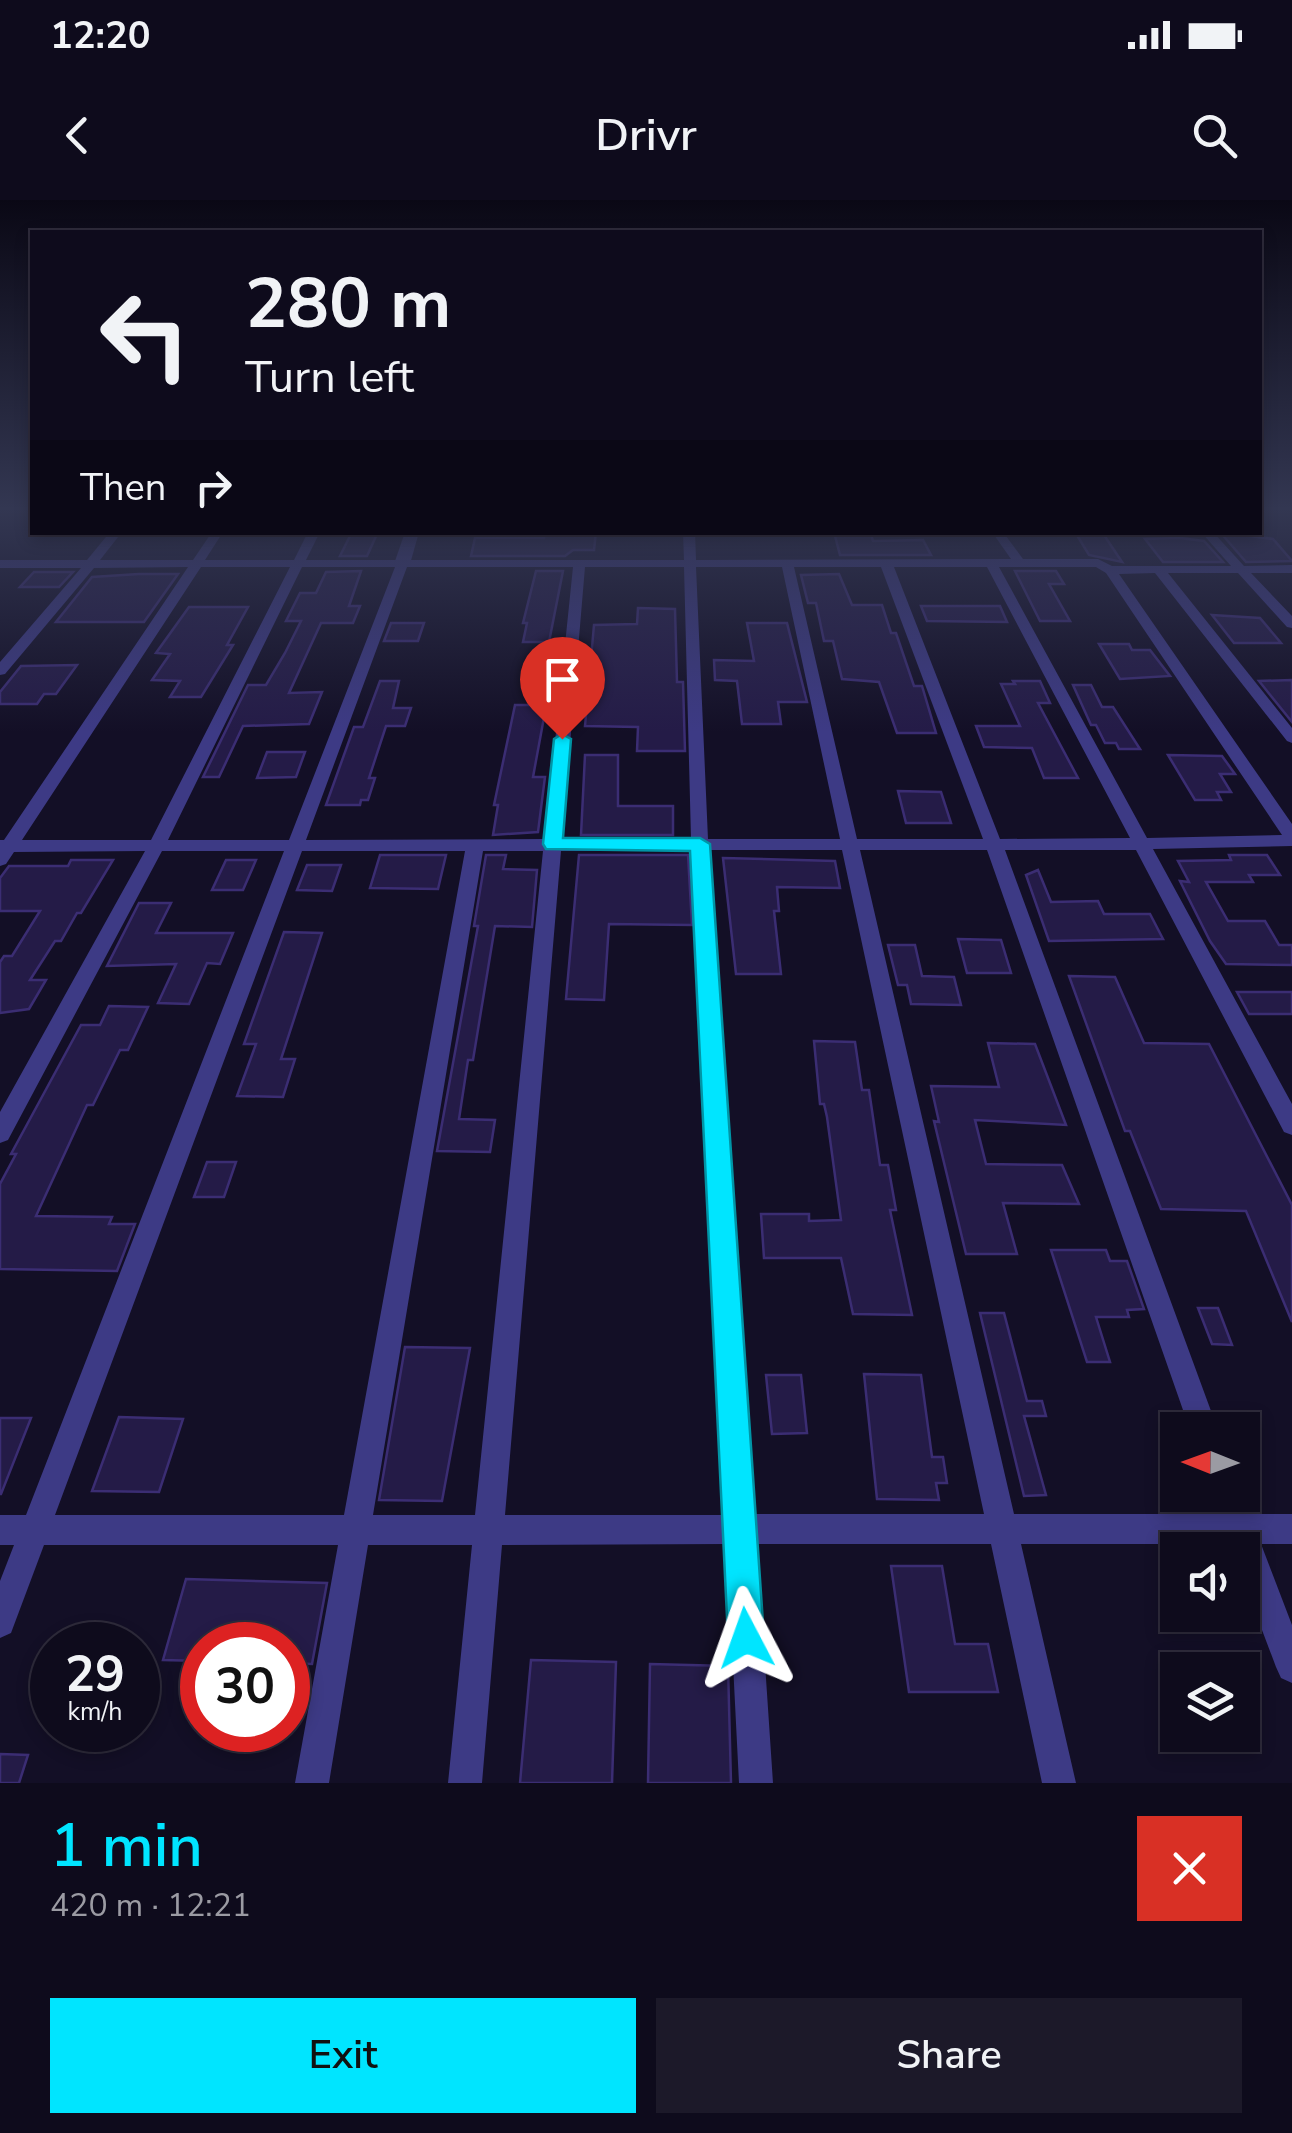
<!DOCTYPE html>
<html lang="en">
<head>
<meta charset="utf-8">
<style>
  :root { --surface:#0e0b1c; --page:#1c1929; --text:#f1f3f6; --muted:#9b9ba3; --line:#2e2b3b; --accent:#00e5ff }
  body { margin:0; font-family:"Nunito Sans",sans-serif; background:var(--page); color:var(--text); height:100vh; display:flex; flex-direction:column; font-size:38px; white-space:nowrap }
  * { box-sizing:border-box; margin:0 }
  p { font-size:32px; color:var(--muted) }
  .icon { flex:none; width:55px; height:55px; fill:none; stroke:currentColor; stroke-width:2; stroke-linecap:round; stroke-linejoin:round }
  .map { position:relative; height:1583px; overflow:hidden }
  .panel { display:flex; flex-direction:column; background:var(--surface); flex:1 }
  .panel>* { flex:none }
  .hud { position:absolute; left:30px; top:30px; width:1232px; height:305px; border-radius:0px; box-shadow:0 5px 15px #0003,0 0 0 2px var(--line); background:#0e0b1c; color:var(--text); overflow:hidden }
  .needle { width:65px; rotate:271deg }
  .controls { position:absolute; left:1160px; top:1212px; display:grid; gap:20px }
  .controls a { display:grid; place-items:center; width:100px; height:100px; border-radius:0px; background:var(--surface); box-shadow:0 5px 15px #0003,0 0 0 2px var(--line); font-size:50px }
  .speed { position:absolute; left:30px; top:1422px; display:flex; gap:20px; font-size:50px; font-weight:700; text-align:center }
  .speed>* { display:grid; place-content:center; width:130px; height:130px; border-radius:50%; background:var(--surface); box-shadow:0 5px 15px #0003,0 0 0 2px var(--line); line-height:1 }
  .speed small { font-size:25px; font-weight:400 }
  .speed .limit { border:15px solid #d22; background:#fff; color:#111 }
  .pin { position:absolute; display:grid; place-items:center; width:85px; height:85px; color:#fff; margin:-102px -42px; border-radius:50% 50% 50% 0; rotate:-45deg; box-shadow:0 0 10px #0007 }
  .pin .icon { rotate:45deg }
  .me { position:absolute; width:110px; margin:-55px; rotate:356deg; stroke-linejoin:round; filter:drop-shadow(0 0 8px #0008) }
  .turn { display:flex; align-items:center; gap:35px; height:210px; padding:0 50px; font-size:45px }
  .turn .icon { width:130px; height:130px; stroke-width:2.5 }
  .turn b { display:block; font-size:70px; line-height:85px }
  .then { display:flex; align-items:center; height:95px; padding:0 50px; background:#0003; gap:20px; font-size:38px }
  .round { display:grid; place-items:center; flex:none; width:105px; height:105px; border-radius:0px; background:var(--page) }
  .head { display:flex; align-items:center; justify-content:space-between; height:170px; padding:0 50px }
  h1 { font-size:60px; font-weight:600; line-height:75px; color:var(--accent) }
  .primary-button { display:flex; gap:20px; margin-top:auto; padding:20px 50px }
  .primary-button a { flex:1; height:115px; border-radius:0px; background:var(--accent); color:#111; font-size:40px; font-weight:600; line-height:115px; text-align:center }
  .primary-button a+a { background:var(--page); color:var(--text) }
  .status { display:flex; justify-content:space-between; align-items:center; height:70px; padding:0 50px; background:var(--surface); direction:ltr }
  .status svg { height:28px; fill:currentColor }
  header { display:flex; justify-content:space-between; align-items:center; height:130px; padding:0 50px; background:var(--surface); font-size:45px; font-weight:600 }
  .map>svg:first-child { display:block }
  .building { fill:#241b47; stroke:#3b2d73; stroke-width:2.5 }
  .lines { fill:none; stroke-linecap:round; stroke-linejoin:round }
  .minor { fill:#3d3a85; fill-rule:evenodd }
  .tertiary { fill:#3d3a85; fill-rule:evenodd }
  .route { fill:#00e5ff; stroke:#0095a6; stroke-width:2.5 }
</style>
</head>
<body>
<div class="status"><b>12:20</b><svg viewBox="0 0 49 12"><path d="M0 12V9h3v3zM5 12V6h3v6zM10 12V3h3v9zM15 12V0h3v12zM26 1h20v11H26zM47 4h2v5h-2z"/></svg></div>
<header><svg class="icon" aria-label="back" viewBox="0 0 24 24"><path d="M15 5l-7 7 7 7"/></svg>Drivr<svg class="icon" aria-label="search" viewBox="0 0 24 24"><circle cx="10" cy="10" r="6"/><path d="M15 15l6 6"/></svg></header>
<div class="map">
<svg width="1292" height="1583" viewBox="0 0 1292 1583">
  <rect width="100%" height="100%" fill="#130f26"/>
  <path class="building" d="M545 332H596L594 350H573L565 356H471L475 338H544Z
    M834 332H870L873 341 923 340 931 355H840Z
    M1075 332H1102L1122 362 1089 355Z
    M1220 332 1273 339 1292 361 1246 362Z
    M351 334H377L367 356H340Z
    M1180 338 1204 341 1223 362H1163L1145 339Z
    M361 371 349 406H360L353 423H321L289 493 322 492 309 524 243 526 219 577H203L248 485H266L285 453 301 421H286L300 393H316L326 372Z
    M536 371H563L549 442H523L527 423H523Z
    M1015 371H1056L1064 384H1049L1070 421H1040Z
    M34 372H73L59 387H20Z
    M139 374H178L144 422H56L92 377Z
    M839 374 852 405H882L891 433H896L914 486H922L936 533H897L879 482 842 479 833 441H824L816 403H808L801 375Z
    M921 406H1000L1007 422 927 421Z
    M189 407H248L227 445H233L201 497H170L180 481 152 480 170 454 156 453Z
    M638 408 675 409 677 482H683L685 551H637L638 527 585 526 594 425 637 424Z
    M1212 415 1260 418 1281 443H1234Z
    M391 423H424L418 441H384Z
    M747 423H787L807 502H778L781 524H742L737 481 715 480 714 460 754 461Z
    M1099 444H1129L1132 450H1150L1170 476 1120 479Z
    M77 465 56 494H44L37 504H0V492L21 466Z
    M1292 480V522L1259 481Z
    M380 481H399L393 508H411L405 526H386L369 578H375L368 600H361L360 605H326L354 527H363Z
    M1013 481H1040L1050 503H1038L1078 578H1044L1032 548 984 547 976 526H1020L1001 484H1015Z
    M1073 485H1091L1102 507H1113L1140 549H1119L1116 543H1105L1096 525H1091Z
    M515 505H540L539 512H545L533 577H545L538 632 493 635 498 605H494Z
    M267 552H305L296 577 257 578Z
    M585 555H618V606H673V635H581Z
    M1168 555 1222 556 1235 574H1220L1231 592H1217L1221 600H1195Z
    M898 591 941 592 951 623H906Z
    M380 655H446L438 689 370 688Z
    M486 655H506L503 669 537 670 532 727 495 726 473 860H468L459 919 495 920 490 952 437 951 478 726H474Z
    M579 655H688L692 725 609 724 604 800 566 799Z
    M1229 655H1267L1280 675H1249L1253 682H1206L1228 721H1265L1279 745H1292V765L1226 764 1210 741 1180 681 1189 682 1178 661 1231 660Z
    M723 658 835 661 840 688 777 687 779 711H774L781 774H736Z
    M71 660H113L81 713H77L61 741H55L30 780H46L29 809 0 813V762L4 756H12L40 711H0V678L9 666H68Z
    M226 660H256L243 690H212Z
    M307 665H341L332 691 297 690Z
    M1038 670 1051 702 1098 701 1104 714H1150L1163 739 1049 741 1026 675Z
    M139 703H171L156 733H233L220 764 207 763 189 804 158 803 176 764 107 766Z
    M284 732 322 733 281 859H295L283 897 237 896 256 844H244Z
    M958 739 1001 740 1011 773H967Z
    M888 745H915L922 776 954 777 961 805 911 804 907 785H898Z
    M1069 776 1115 777 1144 843 1209 844 1292 1005V1122L1246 1011 1161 1009 1130 931H1125Z
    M1237 792H1292V814H1249Z
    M109 806 148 807 128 850H120L93 905H87L36 1016 112 1017 109 1024H135L117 1071 0 1069V984L16 954H11L81 825H100Z
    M814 841 855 842 862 890H869L880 965H888L896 1010H890L912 1115 853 1114 841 1058H764L761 1014H809V1021L841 1020 827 917 824 904H820Z
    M988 843 1035 844 1066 925 975 920 986 964 1062 965 1079 1004 1003 1003 1017 1054H966L934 921 939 922 931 886 999 887Z
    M207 962H236L224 997H194Z
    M1051 1050H1106L1110 1061H1127L1144 1109 1127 1110 1129 1117H1096L1110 1162H1087Z
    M1198 1108H1218L1232 1145 1212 1144Z
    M980 1113H1004L1027 1201H1042L1046 1216H1024L1046 1295 1024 1296Z
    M405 1147 470 1148 442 1301 379 1300Z
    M864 1174 921 1175 932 1257H943L947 1283H936L939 1300 877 1299Z
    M766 1175H801L807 1233 772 1234Z
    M119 1217 183 1219 159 1292 92 1291Z
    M0 1218H31L1 1294H0Z
    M891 1366H942L955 1444H988L998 1492H909Z
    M186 1379 327 1383 312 1464 288 1463V1445H202V1461L163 1460Z
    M531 1460 616 1462 612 1583H520Z
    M650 1464 728 1466 731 1583H648Z
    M0 1554 28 1555 19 1583H0Z"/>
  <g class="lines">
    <path class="minor" d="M110 332H122L100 360H193L212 332H223L205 360H294L308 332H320L306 360H684L683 332H695L696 360 1011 359 992 332H1003L1023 359H1098L1112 366H1231L1201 332H1213L1244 366 1292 365V373H1251L1292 416V428L1287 427 1238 373H1168L1292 528V543L1287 541 1155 373 1119 374 1292 624V646L1153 649 1292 904V935L1284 932 1136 650H1005L1218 1230H1190L987 650H860L1014 1314H1219L1212 1295H1242L1249 1314H1292V1344H1261L1292 1425V1483L1281 1478 1276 1467 1242 1377V1350H1233L1230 1344H1021L1076 1583H1042L991 1344H757L773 1583H739L727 1344 502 1345 482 1583H448L472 1345H368L329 1583H295L338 1345H44L11 1433 0 1438V1381L14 1345H0V1315H26L284 651H162L8 940 0 943V912L145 651 14 652 6 664 0 666V640H4L188 367 94 368 5 474 0 475V462L81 368H0V360H87ZM201 367H290L151 640H22ZM302 367H395L289 640H168ZM407 367H573L545 639 306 640ZM585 367H684L691 639H562ZM696 367H782L840 639H708ZM794 367H881L983 639H857ZM894 367H987L1130 638 1000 639ZM999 367H1096L1106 373 1282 635 1147 638ZM709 650H842L984 1314H755ZM302 651H465L344 1315H55ZM483 651H543L475 1315H373ZM561 651H692L725 1315H505Z"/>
    <path class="tertiary" d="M405 332H419L410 364 402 369 394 364Z"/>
  </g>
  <linearGradient id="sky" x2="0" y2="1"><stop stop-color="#0a0815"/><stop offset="0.58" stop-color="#333752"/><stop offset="1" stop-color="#333752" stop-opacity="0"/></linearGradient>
  <rect width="1292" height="532" fill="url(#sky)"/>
  <path class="route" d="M562 534 571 539 563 638H700L710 644 764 1438 759 1451 746 1456 733 1451 728 1438 690 651 546 649 543 644 554 539Z"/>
</svg>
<div class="controls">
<a><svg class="needle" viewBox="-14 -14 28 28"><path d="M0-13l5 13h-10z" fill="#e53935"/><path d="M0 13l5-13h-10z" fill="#9b9ba3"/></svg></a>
<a><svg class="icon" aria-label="sound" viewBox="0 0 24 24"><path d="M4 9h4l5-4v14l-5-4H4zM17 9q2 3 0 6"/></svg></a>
<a><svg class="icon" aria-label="layers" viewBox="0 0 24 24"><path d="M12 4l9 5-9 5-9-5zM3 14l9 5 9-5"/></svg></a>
</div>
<div class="speed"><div>29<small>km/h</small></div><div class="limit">30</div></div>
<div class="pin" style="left:562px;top:539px;background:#d93025"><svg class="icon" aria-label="arrive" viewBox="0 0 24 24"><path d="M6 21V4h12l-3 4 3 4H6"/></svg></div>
<svg class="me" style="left:746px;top:1438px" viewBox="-20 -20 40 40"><path d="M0-17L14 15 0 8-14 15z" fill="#00e5ff" stroke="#fff" stroke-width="4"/></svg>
<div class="hud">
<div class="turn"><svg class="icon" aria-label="left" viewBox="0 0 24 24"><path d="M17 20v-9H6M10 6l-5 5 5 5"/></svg><div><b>280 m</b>Turn left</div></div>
<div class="then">Then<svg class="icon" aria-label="right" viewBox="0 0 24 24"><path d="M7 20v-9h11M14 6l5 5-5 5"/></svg></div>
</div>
</div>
<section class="panel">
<div class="head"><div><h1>1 min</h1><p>420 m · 12:21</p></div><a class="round" style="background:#d93025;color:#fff"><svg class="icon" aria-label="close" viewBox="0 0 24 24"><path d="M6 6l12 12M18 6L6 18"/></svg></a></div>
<div class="primary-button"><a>Exit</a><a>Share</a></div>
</section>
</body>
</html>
